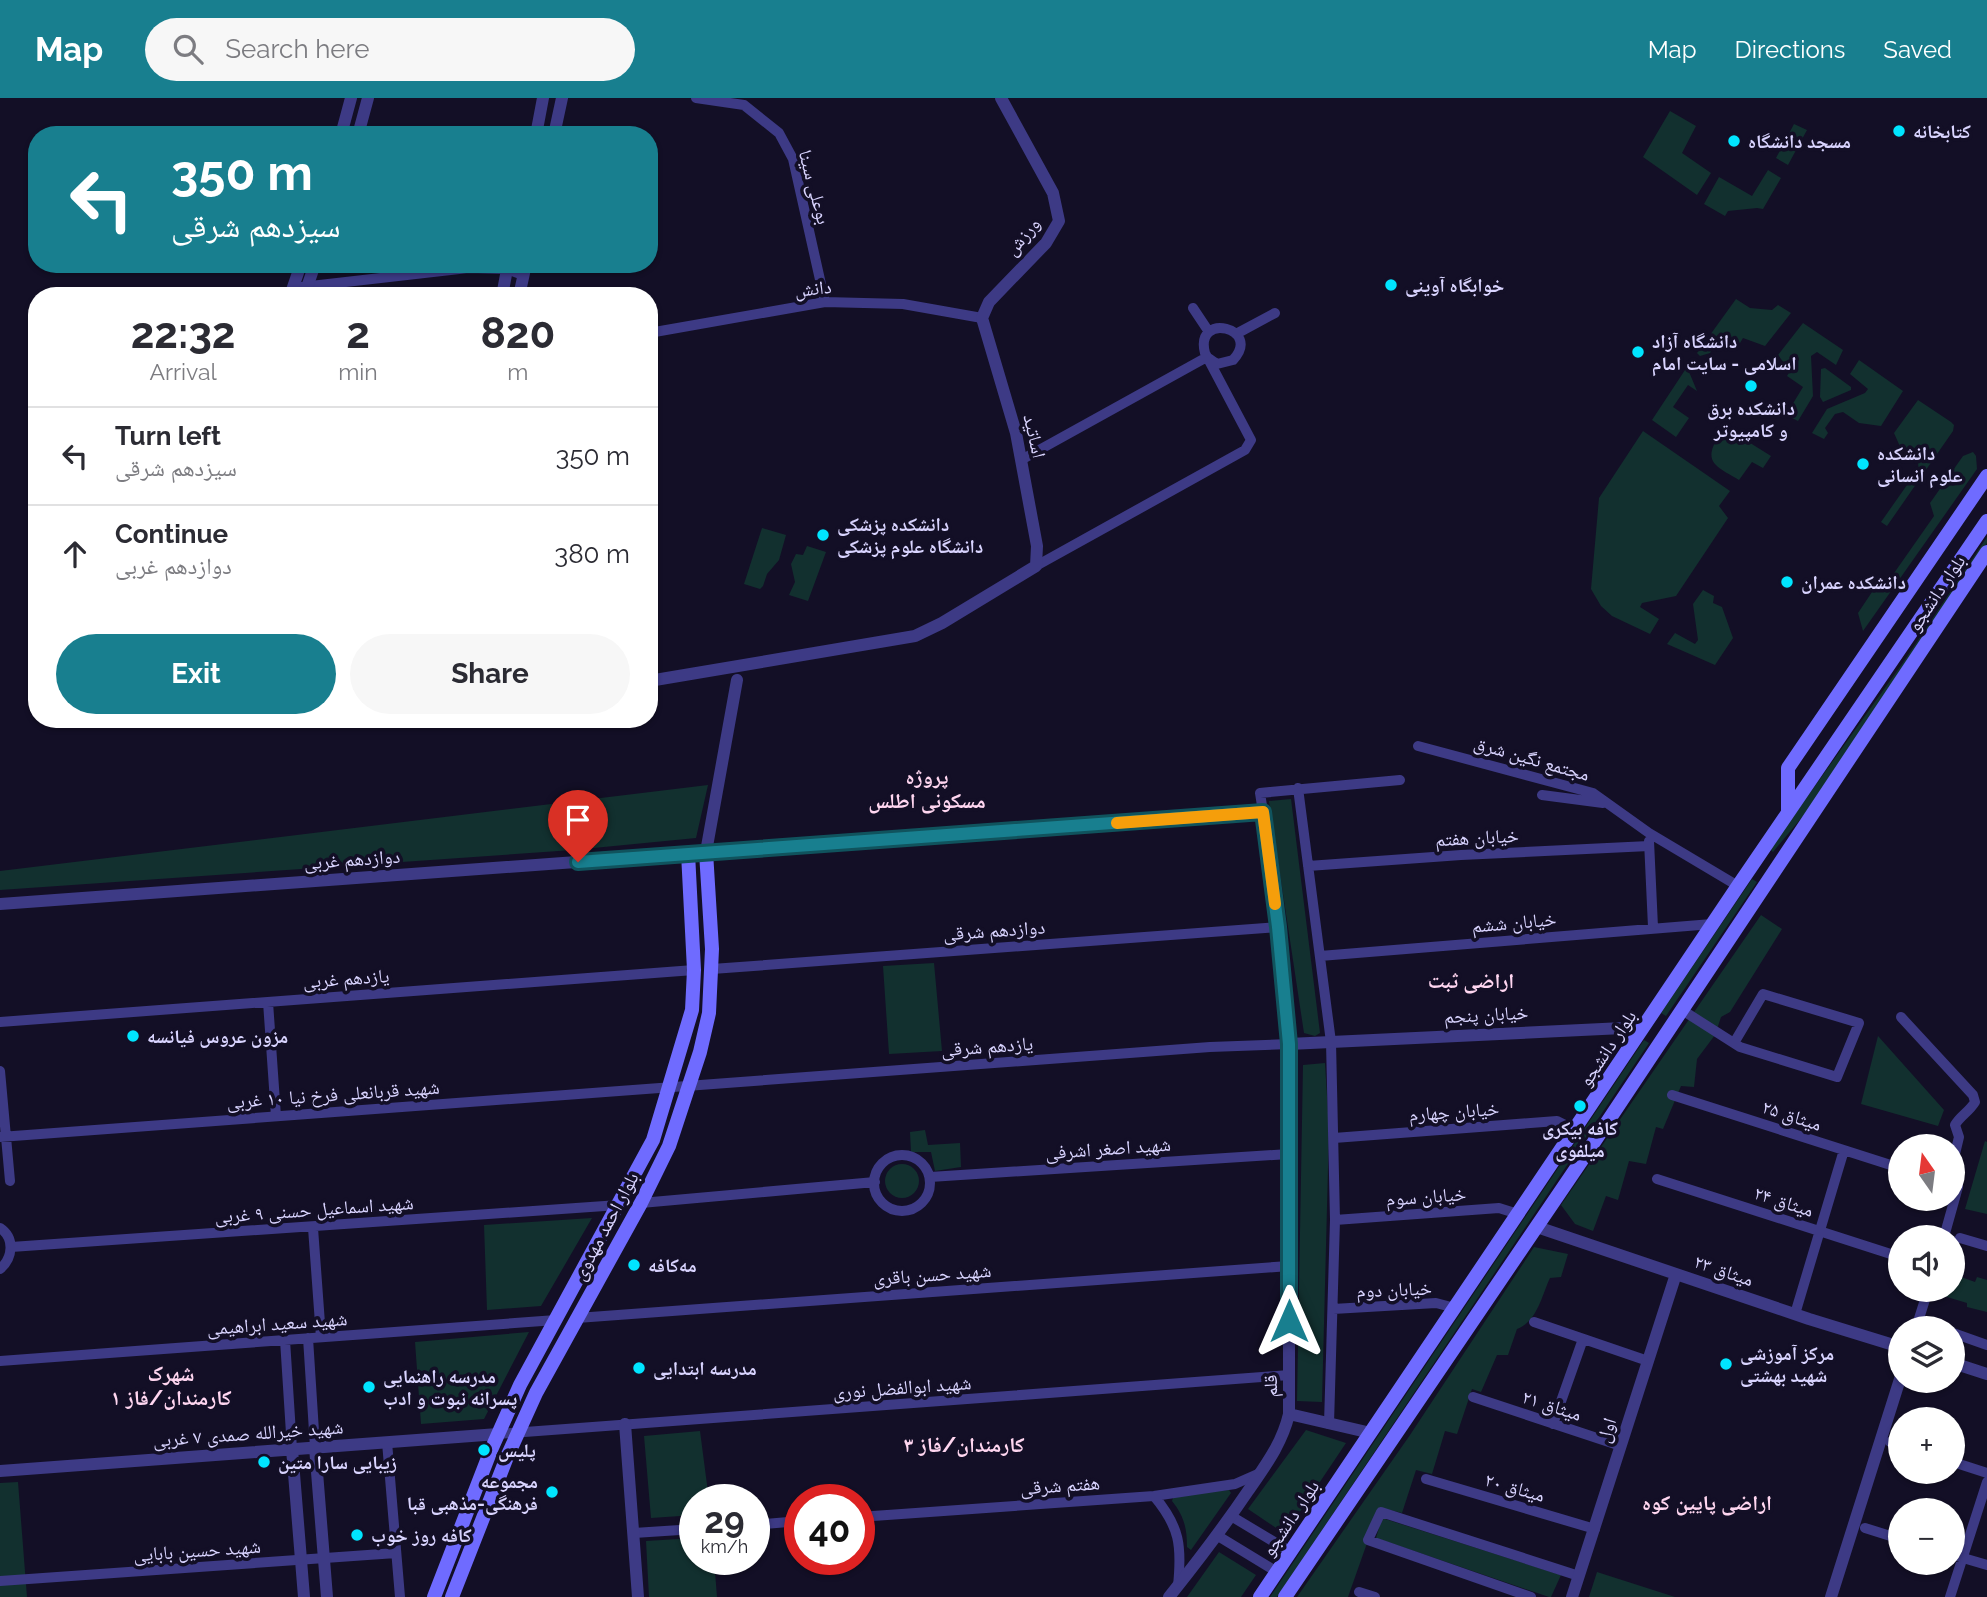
<!DOCTYPE html>
<html lang="en">
<head>
<meta charset="utf-8">
<style>
  :root { --surface:#fff; --page:#f7f7f7; --text:#2b2b33; --muted:#7c7c81; --line:#e1e1e2; --accent:#187f8f }
  body { margin:0; font-family:Raleway,"Noto Naskh Arabic",sans-serif; background:var(--page); color:var(--text); height:100vh; display:flex; flex-direction:column; font-size:26px; white-space:nowrap }
  * { box-sizing:border-box; margin:0 }
  p { font-size:23px; color:var(--muted) }
  .icon { flex:none; width:38px; height:38px; fill:none; stroke:currentColor; stroke-width:2; stroke-linecap:round; stroke-linejoin:round }
  .map { position:relative; flex:1; overflow:hidden }
  .sheet { position:absolute; left:28px; top:189px; width:630px; height:441px; display:flex; flex-direction:column; background:var(--surface); border-radius:28px; box-shadow:0 2px 5px #0004 }
  .sheet>* { flex:none }
  .guide { position:absolute; left:28px; top:28px; width:630px; height:147px; border-radius:28px; box-shadow:0 2px 5px #0004; background:#187f8f; color:#fff; overflow:hidden }
  .needle { width:46px; rotate:346deg }
  .fabs { position:absolute; left:1888px; top:1036px; display:grid; gap:14px }
  .fabs a { display:grid; place-items:center; width:77px; height:77px; border-radius:50%; background:var(--surface); box-shadow:0 2px 5px #0004; font-size:35px }
  .speed { position:absolute; left:679px; top:1386px; display:flex; gap:14px; font-size:35px; font-weight:700; text-align:center }
  .speed>* { display:grid; place-content:center; width:91px; height:91px; border-radius:50%; background:var(--surface); box-shadow:0 2px 5px #0004; line-height:1 }
  .speed small { font-size:18px; font-weight:400 }
  .speed .limit { border:10px solid #d22; background:#fff; color:#111 }
  .pin { position:absolute; display:grid; place-items:center; width:60px; height:60px; color:#fff; margin:-72px -30px; border-radius:50% 50% 50% 0; rotate:-45deg; box-shadow:0 0 7px #0007 }
  .pin .icon { rotate:45deg }
  .me { position:absolute; width:77px; margin:-38px; rotate:0deg; stroke-linejoin:round; filter:drop-shadow(0 0 5px #0008) }
  .turn { display:flex; align-items:center; gap:24px; height:147px; padding:0 28px; font-size:32px }
  .turn .icon { width:91px; height:91px; stroke-width:2.5 }
  .turn b { display:block; font-size:49px; line-height:60px }
  .eta { display:flex; justify-content:space-evenly; align-items:center; height:119px; text-align:center }
  .eta b { font-size:42px; font-weight:700; line-height:49px }
  .primary-button { display:flex; gap:14px; margin-top:auto; padding:14px 28px }
  .primary-button a { flex:1; height:80px; border-radius:42px; background:var(--accent); color:#fff; font-size:28px; font-weight:700; line-height:80px; text-align:center }
  .primary-button a+a { background:var(--page); color:var(--text) }
  ul { padding:0; list-style:none }
  li { display:flex; align-items:center; gap:21px; height:98px; padding:0 28px; border-top:2px solid var(--line) }
  li div { flex:1 }
  li b { display:block; font-size:26px }
  li em { font-style:normal }
  header { display:flex; align-items:center; gap:42px; box-sizing:border-box; height:98px; padding:0 35px; background:var(--accent); color:#fff }
  header strong { font-size:33px }
  nav { display:flex; gap:38px; margin-inline-start:auto; font-size:24px }
  .search { width:490px; height:63px; background:var(--page); display:flex; align-items:center; gap:18px; box-sizing:border-box; padding:0 24px; border-radius:38px; color:var(--muted); font-size:26px }
  .map>svg:first-child { display:block }
  .green { fill:#12302f }
  .lines { fill:none; stroke-linecap:round; stroke-linejoin:round }
  .minor { stroke:#3d3a85; stroke-width:10 }
  .tertiary { stroke:#3d3a85; stroke-width:12 }
  .secondary { stroke:#6f6bff; stroke-width:14 }
  .route-casing { stroke:#10535d; stroke-width:18 }
  .route { stroke:#187f8f; stroke-width:12 }
  .slow { stroke:#f59e0b; stroke-width:12 }
  .poi-dot { fill:#00e5ff; stroke:#130f26; stroke-width:2.5 }
  .labels { text-anchor:middle; dominant-baseline:central; stroke-width:7; stroke-linejoin:round; paint-order:stroke }
  .poi-label { font-size:19px; font-weight:bold; fill:#d9d4ff; stroke:#130f26; text-anchor:start }
  .street-label { font-size:19px; fill:#d9d4ff; stroke:#130f26 }
  .neighbourhood-label { font-size:21px; font-weight:bold; fill:#ffd6f0; stroke:#130f26 }
</style>
</head>
<body>
<header>
<strong>Map</strong>
<div class="search"><svg class="icon" aria-label="search" viewBox="0 0 24 24"><circle cx="10" cy="10" r="6"/><path d="M15 15l6 6"/></svg>Search here</div>
<nav><a>Map</a><a>Directions</a><a>Saved</a></nav>
</header>
<div class="map">
<svg width="1987" height="1499" viewBox="0 0 1987 1499">
  <rect width="100%" height="100%" fill="#130f26"/>
  <path class="green" d="M1670 13 1696 28 1682 55 1711 75 1697 97 1643 59Z
    M1794 26 1807 32 1788 67 1776 60Z
    M1768 72 1781 80 1763 111 1757 110 1728 113 1725 118 1704 106 1719 79 1752 98Z
    M1736 201 1750 210 1772 212 1778 207 1791 215 1765 248 1743 240 1740 245 1723 235 1710 255 1700 258 1697 255Z
    M1803 225 1843 252 1836 267 1817 254 1811 258 1813 298 1798 323 1786 317 1803 289 1787 278 1790 273 1778 257Z
    M1859 262 1903 293 1881 328 1859 325 1843 314 1835 316 1825 330 1828 335 1824 341 1812 335 1827 311 1865 295 1868 291 1850 276Z
    M1687 269 1697 293 1688 287 1673 309 1689 320 1676 339 1652 322Z
    M1825 270 1851 289V292L1823 304 1820 299 1821 271Z
    M1918 302 1951 324 1954 327 1953 333 1887 428 1881 424 1907 387 1913 384 1919 373 1918 365 1902 353 1894 335Z
    M1643 333 1730 393 1719 408 1728 420 1676 498 1642 505 1640 509 1659 521 1650 536 1612 518 1601 508 1591 491 1599 400Z
    M1719 338 1732 345 1739 338 1771 358 1763 370 1752 364 1739 382C1718 369 1701 365 1719 338Z
    M1973 354 1976 358 1977 371 1863 533 1858 515 1878 485 1885 488 1934 418 1930 405 1963 358Z
    M762 430 786 437 779 462 767 476 763 488 760 491 744 486Z
    M1987 439V445L1833 677 1808 712 1773 754 1770 751 1902 566Z
    M807 448 826 454 808 503 789 497 795 484 791 466 796 456 803 457Z
    M1703 492 1714 498 1713 505 1722 509 1733 540 1715 567 1667 546 1675 535 1695 546 1698 542 1693 506Z
    M708 687 696 740 573 752 0 792V773Z
    M1291 701 1320 935 1315 938 1304 935 1269 703Z
    M1752 781 1757 784 1666 918 1661 915Z
    M1761 817 1782 831 1730 914 1721 919 1715 937 1697 961 1694 989 1681 988 1663 1031 1656 1029 1646 1066 1629 1063 1618 1102 1606 1098 1593 1133 1575 1126 1561 1107Z
    M934 865 942 953 889 956 883 868Z
    M1878 938 1944 1012 1938 1028 1861 1006Z
    M1644 942 1649 945 1277 1499H1270Z
    M1325 965 1329 1031 1322 1304 1297 1303 1303 967Z
    M925 1032 928 1047 960 1045 961 1069 935 1073 931 1054H911L910 1034Z
    M1985 1043 1987 1044V1116L1965 1111Z
    M885 1083a17 17 0 1 1 34 0a17 17 0 1 1-34 0Z
    M592 1120 541 1208 487 1212 484 1127Z
    M1534 1149 1568 1156 1561 1179 1550 1180C1542 1197 1537 1224 1517 1231L1508 1257H1497L1481 1294 1472 1291 1457 1336 1445 1333 1432 1376 1416 1372 1402 1415 1382 1410 1378 1414 1348 1499H1297L1410 1337Z
    M1953 1176 1975 1184 1977 1179 1987 1182V1214L1967 1209V1205L1937 1196 1938 1192H1953Z
    M529 1234 484 1321 421 1326 415 1244Z
    M1306 1332 1346 1345 1285 1436 1248 1411Z
    M700 1333 709 1402H695V1417L651 1420 644 1338Z
    M18 1384 27 1499H0V1385Z
    M1229 1392 1231 1395 1191 1452 1187 1449C1187 1430 1184 1418 1172 1403L1174 1397Z
    M1382 1420 1561 1477 1551 1499H1549L1376 1440Z
    M695 1440V1461H714L717 1499H649L646 1443Z
    M1219 1454 1256 1477 1241 1499H1187Z
    M1597 1474 1675 1499H1589Z"/>
  <g class="lines">
    <path class="minor" d="M696 0 744 7 779 35 793 61 825 204
      M302 189 468 170 507 171 523 177
      M1193 210 1209 234
      M649 235 825 204 903 206 982 220
      M1236 236 1275 215
      M1021 362 1207 259
      M1036 468 1245 352 1251 342 1205 255C1194 213 1263 230 1233 262L1217 266 1207 259
      M1418 648 1593 695 1649 735 1738 788
      M1298 690 1331 944 1335 1122 1329 1326
      M1542 697 1603 705
      M1263 714 1260 695 1400 682
      M1649 743 1653 829
      M1308 768 1461 757 1649 748
      M1320 858 1712 826
      M712 871 1278 829
      M268 904 276 1018
      M1682 912 1740 949 1837 979 1859 925 1763 896 1734 945
      M1901 919 1973 997 1975 1004C1969 1014 1960 1018 1955 1027L1959 1039 1953 1064
      M0 924 694 872
      M0 973 10 1083
      M1672 997 1900 1070
      M0 1039 1210 949 1289 946
      M1334 1040 1557 1023 1575 1032
      M874 1085a28 28 0 1 1 56 0a28 28 0 1 1-56 0Z
      M930 1079 1289 1056
      M1657 1081 1900 1159
      M641 1105 875 1084
      M1335 1122 1499 1110 1518 1116
      M0 1130C15 1140 13 1160 0 1171
      M313 1130 321 1239
      M1944 1139 1958 1089 1953 1087
      M1960 1140 1987 1148
      M11 1149 619 1107
      M1333 1211 1436 1205 1455 1210
      M1795 1216 1844 1052
      M577 1220 1289 1168
      M1534 1224 1648 1263
      M1937 1229 1940 1230
      M1916 1230 1928 1192
      M1953 1235 1987 1247
      M308 1240 315 1349
      M285 1242 292 1351
      M0 1263 556 1222
      M1473 1299 1621 1348
      M1553 1326 1583 1241
      M498 1336 1289 1277
      M387 1344 400 1499
      M1890 1344 1900 1347
      M1953 1364 1987 1375
      M1426 1381 1595 1431
      M1154 1398C1180 1429 1182 1448 1178 1488
      M1231 1418 1291 1454
      M859 1419 1154 1398 1235 1386 1260 1375
      M754 1427 800 1423
      M1865 1430 1900 1441
      M634 1435 695 1431
      M1218 1438 1277 1474
      M1953 1457 1987 1467
      M0 1483 396 1455
      M1359 1494 1375 1499
      M1531 1499 1368 1442 1381 1414 1579 1478
      M1950 1499 1987 1384"/>
    <path class="tertiary" d="M341 37 351 0
      M358 37 368 0
      M536 37 543 0
      M554 37 562 0
      M290 198 301 166
      M304 198 315 166
      M502 198 508 166
      M519 198 526 166
      M649 583 915 538 942 525 1036 468 1037 448 1016 335 982 220 989 204 1046 145 1059 123 1053 95 1001 0
      M706 754 737 582
      M0 806 1263 714 1278 829 1289 946V1316C1282 1346 1265 1368 1248 1393 1223 1430 1197 1464 1169 1499
      M1289 946 1644 929
      M1537 1129 1809 1221 1900 1249
      M1953 1265 1987 1276
      M1289 1316 1371 1335
      M625 1326 638 1499
      M315 1349 327 1499
      M292 1351 304 1499
      M0 1373 498 1336
      M1572 1499 1676 1176
      M1831 1499 1900 1281"/>
    <path class="secondary" d="M1788 714V670L1987 378
      M434 1499 491 1352 520 1287 653 1042 692 912 694 872 688 755
      M452 1499 507 1359 536 1295 641 1105 669 1048 700 954 709 915 712 851 706 754
      M1260 1499 1738 788 1987 423
      M1285 1499 1586 1056 1987 454"/>
  </g>
  <g class="lines">
    <g class="route-casing">
      <path id="route" d="M578 764 1263 714 1278 829 1289 946V1223"/>
    </g>
    <use href="#route" class="route"/>
    <path class="slow" d="M1117 725 1263 714 1275 806"/>
  </g>
  <g class="poi-dot">
    <circle cx="1899" cy="33" r="7"/>
    <circle cx="1734" cy="43" r="7"/>
    <circle cx="1391" cy="187" r="7"/>
    <circle cx="1638" cy="254" r="7"/>
    <circle cx="1751" cy="288" r="7"/>
    <circle cx="1863" cy="366" r="7"/>
    <circle cx="823" cy="437" r="7"/>
    <circle cx="1787" cy="484" r="7"/>
    <circle cx="133" cy="938" r="7"/>
    <circle cx="1580" cy="1008" r="7"/>
    <circle cx="634" cy="1167" r="7"/>
    <circle cx="1726" cy="1266" r="7"/>
    <circle cx="639" cy="1270" r="7"/>
    <circle cx="369" cy="1289" r="7"/>
    <circle cx="484" cy="1352" r="7"/>
    <circle cx="264" cy="1364" r="7"/>
    <circle cx="552" cy="1394" r="7"/>
    <circle cx="357" cy="1437" r="7"/>
  </g>
  <g class="labels">
    <g class="poi-label">
      <text x="1913" y="33">کتابخانه</text>
      <text x="1748" y="43">مسجد دانشگاه</text>
      <text x="1405" y="187">خوابگاه آوینی</text>
      <text x="1652" y="243">دانشگاه آزاد<tspan x="1652" dy="22">اسلامی - سایت امام</tspan></text>
      <text x="1751" y="310" text-anchor="middle">دانشکده برق<tspan x="1751" dy="22">و کامپیوتر</tspan></text>
      <text x="1877" y="355">دانشکده<tspan x="1877" dy="22">علوم انسانی</tspan></text>
      <text x="837" y="426">دانشکده پزشکی<tspan x="837" dy="22">دانشگاه علوم پزشکی</tspan></text>
      <text x="1801" y="484">دانشکده عمران</text>
      <text x="147" y="938">مزون عروس فیانسه</text>
      <text x="1580" y="1030" text-anchor="middle">کافه بیکری<tspan x="1580" dy="22">میلفوی</tspan></text>
      <text x="648" y="1167">مه‌کافه</text>
      <text x="1740" y="1255">مرکز آموزشی<tspan x="1740" dy="22">شهید بهشتی</tspan></text>
      <text x="653" y="1270">مدرسه ابتدایی</text>
      <text x="383" y="1278">مدرسه راهنمایی<tspan x="383" dy="22">پسرانه نبوت و ادب</tspan></text>
      <text x="498" y="1352">پلیس</text>
      <text x="278" y="1364">زیبایی سارا متین</text>
      <text x="538" y="1383" text-anchor="end">مجموعه<tspan x="538" dy="22">فرهنگی-مذهبی قبا</tspan></text>
      <text x="371" y="1437">کافه روز خوب</text>
    </g>
    <g class="street-label">
      <text transform="translate(815 89) rotate(75)">بوعلی سینا</text>
      <text transform="translate(1022 138) rotate(-50)">ورزش</text>
      <text transform="translate(813 190) rotate(-6)">دانش</text>
      <text transform="translate(1035 338) rotate(77)">اساتید</text>
      <text transform="translate(1936 495) rotate(-56)">بلوار دانشجو</text>
      <text transform="translate(1532 660) rotate(16)">مجتمع نگین شرق</text>
      <text transform="translate(1477 739) rotate(-3)">خیابان هفتم</text>
      <text transform="translate(352 761) rotate(-4)">دوازدهم غربی</text>
      <text transform="translate(1514 824) rotate(-5)">خیابان ششم</text>
      <text transform="translate(994 832) rotate(-4)">دوازدهم شرقی</text>
      <text transform="translate(346 880) rotate(-4)">یازدهم غربی</text>
      <text transform="translate(1486 916) rotate(-3)">خیابان پنجم</text>
      <text transform="translate(987 948) rotate(-4)">یازدهم شرقی</text>
      <text transform="translate(1607 950) rotate(-56)">بلوار دانشجو</text>
      <text transform="translate(333 996) rotate(-4)">شهید قربانعلی فرخ نیا ۱۰ غربی</text>
      <text transform="translate(1454 1013) rotate(-4)">خیابان چهارم</text>
      <text transform="translate(1792 1017) rotate(18)">میثاق ۲۵</text>
      <text transform="translate(1108 1050) rotate(-4)">شهید اصغر اشرفی</text>
      <text transform="translate(1426 1098) rotate(-4)">خیابان سوم</text>
      <text transform="translate(1784 1103) rotate(18)">میثاق ۲۴</text>
      <text transform="translate(314 1111) rotate(-4)">شهید اسماعیل حسنی ۹ غربی</text>
      <text transform="translate(605 1128) rotate(-62)">بلوار احمد مهدوی</text>
      <text transform="translate(1724 1172) rotate(19)">میثاق ۲۳</text>
      <text transform="translate(932 1176) rotate(-4)">شهید حسن باقری</text>
      <text transform="translate(1394 1191) rotate(-2)">خیابان دوم</text>
      <text transform="translate(277 1225) rotate(-4)">شهید سعید ابراهیمی</text>
      <text transform="translate(1270 1288) rotate(-91)">قلم</text>
      <text transform="translate(902 1289) rotate(-4)">شهید ابوالفضل نوری</text>
      <text transform="translate(1552 1307) rotate(18)">میثاق ۲۱</text>
      <text transform="translate(1606 1332) rotate(-72)">اول</text>
      <text transform="translate(248 1335) rotate(-4)">شهید خیرالله صمدی ۷ غربی</text>
      <text transform="translate(1060 1387) rotate(-4)">هفتم شرقی</text>
      <text transform="translate(1515 1389) rotate(16)">میثاق ۲۰</text>
      <text transform="translate(1290 1420) rotate(-56)">بلوار دانشجو</text>
      <text transform="translate(197 1452) rotate(-4)">شهید حسین بابایی</text>
    </g>
    <g class="neighbourhood-label">
      <text x="927" y="678">پروژه<tspan x="927" dy="24">مسکونی اطلس</tspan></text>
      <text x="1471" y="882">اراضی ثبت</text>
      <text x="171" y="1275">شهرک<tspan x="171" dy="24">کارمندان/فاز ۱</tspan></text>
      <text x="964" y="1346">کارمندان/فاز ۳</text>
      <text x="1707" y="1404">اراضی پایین کوه</text>
    </g>
  </g>
</svg>
<div class="fabs">
<a><svg class="needle" viewBox="-14 -14 28 28"><path d="M0-13l5 13h-10z" fill="#e53935"/><path d="M0 13l5-13h-10z" fill="#7c7c81"/></svg></a>
<a><svg class="icon" aria-label="sound" viewBox="0 0 24 24"><path d="M4 9h4l5-4v14l-5-4H4zM17 9q2 3 0 6"/></svg></a>
<a><svg class="icon" aria-label="layers" viewBox="0 0 24 24"><path d="M12 4l9 5-9 5-9-5zM3 14l9 5 9-5"/></svg></a>
<a>+</a>
<a>−</a>
</div>
<div class="speed"><div>29<small>km/h</small></div><div class="limit">40</div></div>
<div class="pin" style="left:578px;top:764px;background:#d93025"><svg class="icon" aria-label="arrive" viewBox="0 0 24 24"><path d="M6 21V4h12l-3 4 3 4H6"/></svg></div>
<svg class="me" style="left:1289px;top:1223px" viewBox="-20 -20 40 40"><path d="M0-17L14 15 0 8-14 15z" fill="#187f8f" stroke="#fff" stroke-width="4"/></svg>
<div class="guide">
<div class="turn"><svg class="icon" aria-label="left" viewBox="0 0 24 24"><path d="M17 20v-9H6M10 6l-5 5 5 5"/></svg><div><b>350 m</b>سیزدهم شرقی</div></div>
</div>
<section class="sheet">
<div class="eta">
<div><b>22:32</b><p>Arrival</p></div>
<div><b>2</b><p>min</p></div>
<div><b>820</b><p>m</p></div>
</div>
<ul>
<li><svg class="icon" aria-label="left" viewBox="0 0 24 24"><path d="M17 20v-9H6M10 6l-5 5 5 5"/></svg><div><b>Turn left</b><p>سیزدهم شرقی</p></div><em>350 m</em></li>
<li><svg class="icon" aria-label="ahead" viewBox="0 0 24 24"><path d="M12 20V5M6 11l6-6 6 6"/></svg><div><b>Continue</b><p>دوازدهم غربی</p></div><em>380 m</em></li>
</ul>
<div class="primary-button"><a>Exit</a><a>Share</a></div>
</section>
</div>
</body>
</html>
